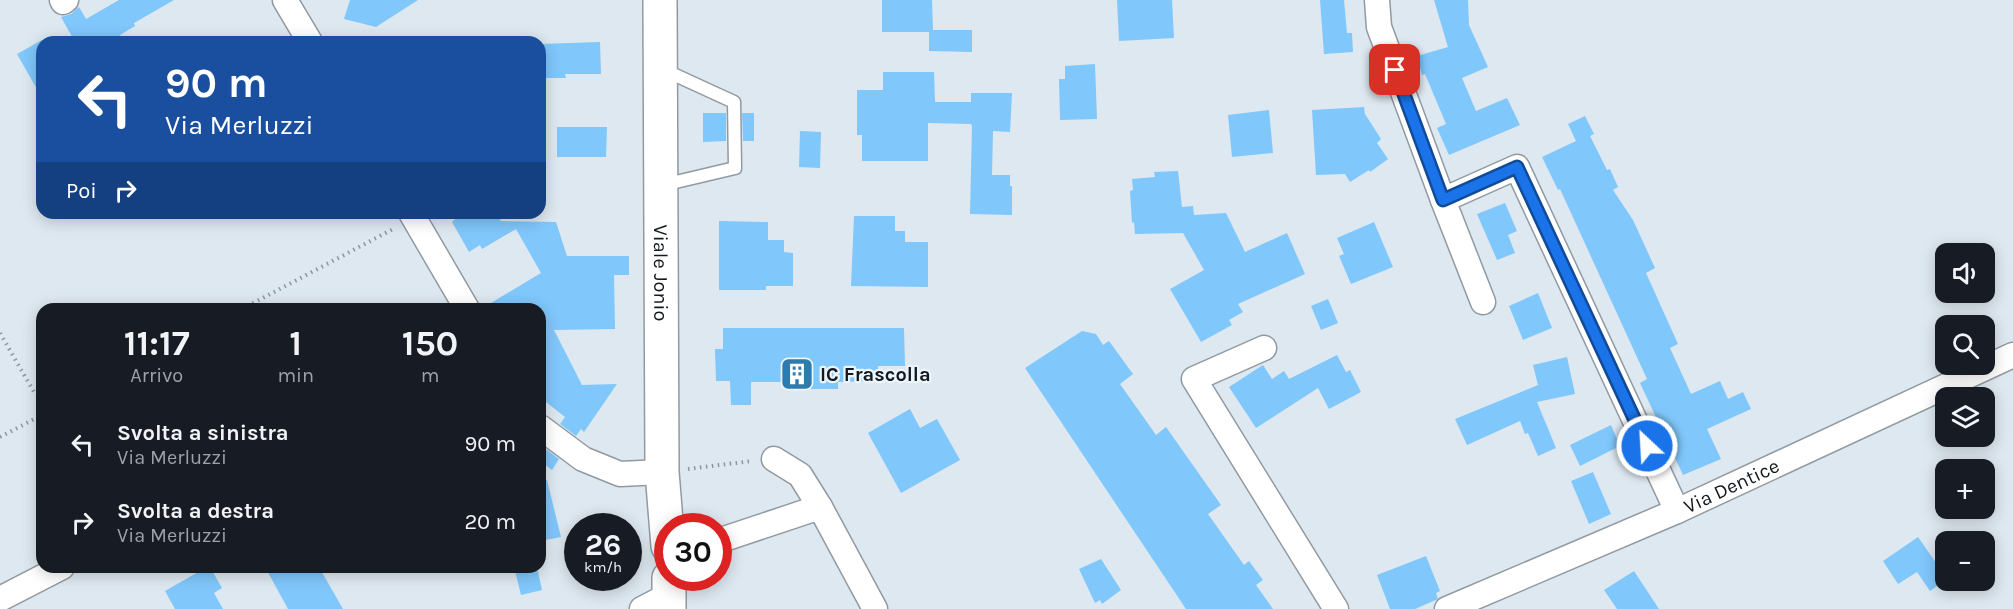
<!DOCTYPE html>
<html lang="it">
<head>
<meta charset="utf-8">
<style>
  :root { --surface:#171b24; --page:#20242c; --text:#f1f3f6; --muted:#9ea1a6 }
  body { margin:0; font-family:Karla,sans-serif; background:var(--page); color:var(--text); height:100vh; display:flex; flex-direction:column; font-size:22px; white-space:nowrap }
  * { box-sizing:border-box; margin:0 }
  p { font-size:20px; color:var(--muted) }
  .icon { flex:none; width:33px; height:33px; fill:none; stroke:currentColor; stroke-width:2; stroke-linecap:round; stroke-linejoin:round }
  .map { position:relative; flex:1; overflow:hidden }
  .panel { position:absolute; left:36px; top:303px; width:510px; height:270px; display:flex; flex-direction:column; background:var(--surface); border-radius:18px; box-shadow:0 3px 15px #0003 }
  .panel>* { flex:none }
  .hud { position:absolute; left:36px; top:36px; width:510px; height:183px; border-radius:18px; box-shadow:0 3px 15px #0003; background:#1a4fa0; color:#fff; overflow:hidden }
  .tools { position:absolute; left:1935px; top:243px; display:grid; gap:12px }
  .tools a { display:grid; place-items:center; width:60px; height:60px; border-radius:12px; background:var(--surface); box-shadow:0 3px 15px #0003; font-size:30px }
  .speed { position:absolute; left:564px; top:513px; display:flex; gap:12px; font-size:30px; font-weight:700; text-align:center }
  .speed>* { display:grid; place-content:center; width:78px; height:78px; border-radius:50%; background:var(--surface); box-shadow:0 3px 15px #0003; line-height:1 }
  .speed small { font-size:15px; font-weight:400 }
  .speed .limit { border:9px solid #d22; background:#fff; color:#111 }
  .pin { position:absolute; display:grid; place-items:center; width:51px; height:51px; color:#fff; margin:-26px; border-radius:12px; box-shadow:0 3px 9px #0006 }
  .me { position:absolute; width:66px; margin:-33px; rotate:335deg; stroke-linejoin:round; filter:drop-shadow(0 0 4px #0008) }
  .turn { display:flex; align-items:center; gap:21px; height:126px; padding:0 30px; font-size:27px }
  .turn .icon { width:78px; height:78px; stroke-width:2.5 }
  .turn b { display:block; font-size:42px; line-height:51px }
  .then { display:flex; align-items:center; height:57px; padding:0 30px; background:#0003; gap:12px; font-size:22px }
  .eta { display:flex; justify-content:space-evenly; align-items:center; height:102px; text-align:center }
  .eta b { font-size:36px; font-weight:700; line-height:42px }
  ul { padding:0; list-style:none }
  li { display:flex; align-items:center; gap:18px; height:78px; padding:0 30px }
  li div { flex:1 }
  li b { display:block; font-size:22px }
  li em { font-style:normal }
  .map>svg:first-child { display:block }
  .building { fill:#80c7fb }
  .lines { fill:none; stroke-linecap:round; stroke-linejoin:round }
  .lane-casing { stroke:#919aa1; stroke-width:15 }
  .street-casing { stroke:#919aa1; stroke-width:27 }
  .secondary-casing { stroke:#919aa1; stroke-width:36 }
  .path { stroke:#8e959b; stroke-width:4; stroke-dasharray:1.5 4.5; stroke-linecap:butt }
  .lane { stroke:#fff; stroke-width:12 }
  .street { stroke:#fff; stroke-width:24 }
  .secondary { stroke:#fff; stroke-width:33 }
  .route-casing { stroke:#114b97; stroke-width:15 }
  .route { stroke:#1a73e8; stroke-width:10 }
  .labels { text-anchor:middle; dominant-baseline:central; stroke-width:4.5; stroke-linejoin:round; paint-order:stroke }
  .street-label { font-size:20px; fill:#16191c; stroke:#ebf5fd }
  .poi-label { font-size:20px; font-weight:bold; fill:#16191c; stroke:#ebf5fd; text-anchor:start }
</style>
</head>
<body>
<div class="map">
<svg width="2013" height="609" viewBox="0 0 2013 609">
  <rect width="100%" height="100%" fill="#dee8f0"/>
  <path class="building" d="M119 0H174L134 23 135 26 120 35 124 42H75L61 17 71 14 79 7 86 19Z
    M350 0H418L376 27 344 19Z
    M882 0H932L933 30H972V52L929 51V32H882Z
    M1117 0H1172L1174 38 1119 41Z
    M1320 0H1344L1347 33H1352L1353 52 1324 54Z
    M1434 0H1468L1469 25 1488 67 1462 78 1476 111 1507 98 1520 125 1449 155 1437 128 1446 124 1425 74 1422 75 1417 56 1448 47Z
    M42 40V98L17 54Z
    M600 42 601 74H565L566 78H540V44Z
    M1095 64 1097 119 1060 120 1059 79H1065V66Z
    M883 72H934L935 102H971V93H1012L1010 132 993 131 992 175H1010V186H1012V215L970 214 972 126 971 124 928 123V161H862V135H857V90H883Z
    M1364 107 1365 114 1381 139 1377 143 1388 159 1370 172 1369 170 1350 182 1345 174 1316 175 1312 110Z
    M1269 110 1273 153 1232 157 1228 115Z
    M703 113H726V141L703 142Z
    M742 113H754V141H743Z
    M1585 116 1594 134 1590 136 1607 170 1610 169 1618 187 1613 190 1633 220 1655 268 1646 273 1678 344 1670 348 1691 394 1720 381 1728 399 1743 392 1751 409 1707 429 1721 459 1683 475 1640 383 1647 379 1560 189 1558 190 1542 157 1576 141 1568 124Z
    M557 127H607L606 157H557Z
    M800 131 821 132 820 168 799 167Z
    M1178 171 1182 207 1193 206 1194 215 1226 213 1245 252 1287 233 1305 274 1238 304 1243 312 1229 320 1232 325 1201 342 1170 289 1204 270 1183 233 1135 234 1134 222 1132 223 1130 191 1133 190 1132 179 1155 177 1154 172Z
    M1505 203 1517 231 1508 235 1515 253 1497 260 1477 214Z
    M452 213H497L501 221 556 222 567 256H629V275H614L615 329 554 330 582 385 617 384 584 432 581 429 576 436 560 424 565 417 546 402 540 392V309H481L541 273 516 229 482 249 480 245 469 252 452 222 455 219Z
    M854 216H895V231H905V242H928V287L851 286Z
    M719 221 768 222V240H784V252L793 253V286H766V290H719Z
    M1374 222 1393 267 1351 284 1339 256 1344 254 1337 238Z
    M1538 293 1552 328 1523 340 1509 306Z
    M1328 299 1338 323 1321 330 1311 306Z
    M723 328H904L905 366H878V381L838 382V389H811V382H751V405H731L730 381H716L715 349H723Z
    M1082 331 1096 334 1103 345 1109 341 1133 374 1120 384 1156 435 1166 427 1221 505 1208 514 1244 565 1249 561 1263 580 1256 585 1273 609H1186L1025 368Z
    M1337 355 1346 372 1350 370 1361 392 1329 409 1318 388 1256 428 1229 387 1263 365 1272 379 1284 371 1289 379Z
    M1567 357 1575 394 1537 402 1556 448 1538 456 1528 433 1525 434 1520 421 1467 445 1455 419 1538 385 1533 365Z
    M910 409 920 428 937 419 960 460 901 493 868 433Z
    M1611 425 1620 446 1580 466 1570 445Z
    M543 447 559 459 552 470 540 461V452Z
    M1593 472 1611 514 1589 524 1571 481Z
    M540 480H547L561 537 540 541Z
    M1918 537 1946 577V580L1930 591 1917 572 1898 584 1883 561Z
    M1426 556 1440 591 1436 593 1438 599 1415 609H1390L1377 575Z
    M1101 559 1121 590 1102 604 1100 600 1095 603 1079 569Z
    M207 567H210L222 588 214 593 223 609H175L165 591Z
    M265 567H319L343 609H288Z
    M514 567H537L542 590 521 595Z
    M1634 571 1659 609H1617L1604 590Z"/>
  <g class="lines">
    <g class="lane-casing">
      <path id="lane" d="M662 69 734 102 735 168 663 185"/>
    </g>
    <g class="street-casing">
      <g id="street">
        <path d="M62 0 63 2 66 0"/>
        <path d="M285 0 310 42"/>
        <path d="M1377 0 1379 27 1443 200 1517 167 1677 511"/>
        <path d="M1443 200 1483 302"/>
        <path d="M411 213 467 309"/>
        <path d="M1264 348 1194 379 1336 609"/>
        <path d="M540 427 583 459 620 474 662 472"/>
        <path d="M774 459 800 475 820 507 875 609"/>
        <path d="M718 541 820 507"/>
        <path d="M0 599 62 567"/>
        <path d="M642 609 669 595"/>
        <path id="s1" d="M1447 609 1677 511 2013 355"/>
      </g>
    </g>
    <g class="secondary-casing">
      <g id="secondary">
        <path id="s2" d="M660 0 662 472 668 546"/>
        <path d="M669 609V578"/>
      </g>
    </g>
    <path class="path" d="M242 309 395 228
      M0 333 34 392 42 399
      M0 437 42 415
      M688 469 752 461"/>
    <use href="#lane" class="lane"/>
    <use href="#street" class="street"/>
    <use href="#secondary" class="secondary"/>
  </g>
  <g class="lines">
    <g class="route-casing">
      <path id="route" d="M1395 70 1443 200 1517 167 1647 446"/>
    </g>
    <use href="#route" class="route"/>
  </g>
  <defs>
    <g id="building-square" transform="scale(1.725)"><rect x="-9" y="-9" width="18" height="18" rx="4" fill="#2e7bae" stroke="#ebf5fd"/><path d="M-4-6H4V6H1V3H-1V6H-4ZM-2.5-4.3h1.7v1.8h-1.7ZM.8-4.3h1.7v1.8H.8ZM-2.5-1h1.7V.8h-1.7ZM.8-1h1.7V.8H.8Z" fill="#fff"/></g>
  </defs>
  <g fill-rule="evenodd">
    <use href="#building-square" x="797" y="374"/>
  </g>
  <g class="labels">
    <g class="street-label">
      <text stroke="none"><textPath href="#s2" startOffset="273">Viale Jonio</textPath></text>
      <text stroke="none"><textPath href="#s1" startOffset="310">Via Dentice</textPath></text>
    </g>
    <g class="poi-label">
      <text x="820" y="374">IC Frascolla</text>
    </g>
  </g>
</svg>
<div class="tools">
<a><svg class="icon" aria-label="sound" viewBox="0 0 24 24"><path d="M4 9h4l5-4v14l-5-4H4zM17 9q2 3 0 6"/></svg></a>
<a><svg class="icon" aria-label="search" viewBox="0 0 24 24"><circle cx="10" cy="10" r="6"/><path d="M15 15l6 6"/></svg></a>
<a><svg class="icon" aria-label="layers" viewBox="0 0 24 24"><path d="M12 4l9 5-9 5-9-5zM3 14l9 5 9-5"/></svg></a>
<a>+</a>
<a>−</a>
</div>
<div class="speed"><div>26<small>km/h</small></div><div class="limit">30</div></div>
<div class="pin" style="left:1395px;top:70px;background:#d93025"><svg class="icon" aria-label="arrive" viewBox="0 0 24 24"><path d="M6 21V4h12l-3 4 3 4H6"/></svg></div>
<svg class="me" style="left:1647px;top:446px" viewBox="-20 -20 40 40"><circle r="17" fill="#1a73e8" stroke="#fff" stroke-width="3"/><path d="M0-11L8 9 0 5-8 9z" fill="#fff"/></svg>
<div class="hud">
<div class="turn"><svg class="icon" aria-label="left" viewBox="0 0 24 24"><path d="M17 20v-9H6M10 6l-5 5 5 5"/></svg><div><b>90 m</b>Via Merluzzi</div></div>
<div class="then">Poi<svg class="icon" aria-label="right" viewBox="0 0 24 24"><path d="M7 20v-9h11M14 6l5 5-5 5"/></svg></div>
</div>
<section class="panel">
<div class="eta">
<div><b>11:17</b><p>Arrivo</p></div>
<div><b>1</b><p>min</p></div>
<div><b>150</b><p>m</p></div>
</div>
<ul>
<li><svg class="icon" aria-label="left" viewBox="0 0 24 24"><path d="M17 20v-9H6M10 6l-5 5 5 5"/></svg><div><b>Svolta a sinistra</b><p>Via Merluzzi</p></div><em>90 m</em></li>
<li><svg class="icon" aria-label="right" viewBox="0 0 24 24"><path d="M7 20v-9h11M14 6l5 5-5 5"/></svg><div><b>Svolta a destra</b><p>Via Merluzzi</p></div><em>20 m</em></li>
</ul>
</section>
</div>
</body>
</html>
